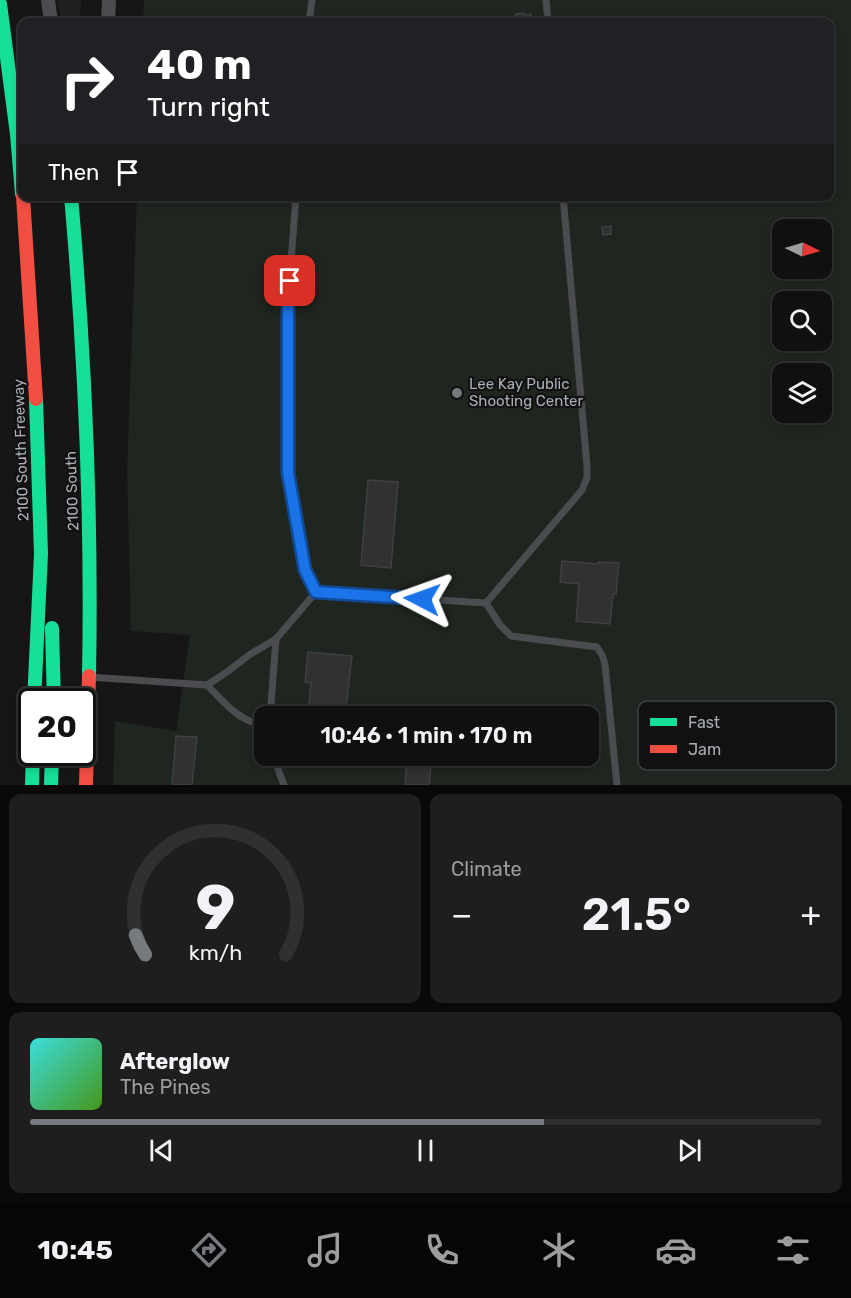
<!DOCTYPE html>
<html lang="en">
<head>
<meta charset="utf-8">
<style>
	body { margin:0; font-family:Rubik,sans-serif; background:#1e1e1f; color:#f1f3f6; height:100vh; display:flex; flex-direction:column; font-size:22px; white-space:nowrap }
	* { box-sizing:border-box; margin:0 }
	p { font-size:20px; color:#9c9d9f }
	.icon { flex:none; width:33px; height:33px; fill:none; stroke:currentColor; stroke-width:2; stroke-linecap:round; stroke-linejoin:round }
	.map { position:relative; height:785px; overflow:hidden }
	.sheet { display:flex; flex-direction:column; gap:9px; padding:9px; background:#090909; flex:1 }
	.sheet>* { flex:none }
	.guide { position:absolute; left:18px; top:18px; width:816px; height:183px; border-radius:12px; box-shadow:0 3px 9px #0003,0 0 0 2px #303031; background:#202124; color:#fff; overflow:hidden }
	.needle { width:39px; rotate:95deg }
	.tools { position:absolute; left:772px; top:219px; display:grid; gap:12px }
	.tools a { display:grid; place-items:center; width:60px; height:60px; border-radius:12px; background:#101011; box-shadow:0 3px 9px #0003,0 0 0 2px #303031; font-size:30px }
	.speed { position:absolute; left:18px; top:688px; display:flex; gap:12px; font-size:30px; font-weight:700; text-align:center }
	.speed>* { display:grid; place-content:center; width:78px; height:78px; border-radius:50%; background:#101011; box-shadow:0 3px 9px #0003,0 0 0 2px #303031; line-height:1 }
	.speed .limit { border:3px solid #111; border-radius:9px; background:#fff; color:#111 }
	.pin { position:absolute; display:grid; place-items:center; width:51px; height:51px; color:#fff; margin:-26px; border-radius:12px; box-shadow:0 3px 9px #0006 }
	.me { position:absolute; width:66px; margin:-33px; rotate:274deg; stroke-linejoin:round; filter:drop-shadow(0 0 4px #0008) }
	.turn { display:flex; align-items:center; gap:21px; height:126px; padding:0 30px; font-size:27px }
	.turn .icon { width:78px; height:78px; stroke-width:2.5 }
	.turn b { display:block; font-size:42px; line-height:51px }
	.then { display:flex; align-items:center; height:57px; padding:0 30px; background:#0003; gap:12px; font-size:22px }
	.big { font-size:45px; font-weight:600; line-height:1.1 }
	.sheet .card { flex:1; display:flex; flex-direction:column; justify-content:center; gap:9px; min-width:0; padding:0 21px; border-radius:12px; background:#1e1e1f }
	.sheet .dial { align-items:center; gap:0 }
	.dial svg { height:156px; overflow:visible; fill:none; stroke:#303031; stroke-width:7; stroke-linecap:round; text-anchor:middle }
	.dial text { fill:#f1f3f6; stroke:none }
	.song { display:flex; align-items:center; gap:18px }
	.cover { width:72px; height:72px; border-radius:9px; background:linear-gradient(135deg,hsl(180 70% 55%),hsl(100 70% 35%)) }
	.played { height:6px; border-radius:3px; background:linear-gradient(90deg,#76797e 65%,#303031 65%) }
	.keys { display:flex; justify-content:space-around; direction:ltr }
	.heat { display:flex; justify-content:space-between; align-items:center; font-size:33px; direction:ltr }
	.sheet .tiles { flex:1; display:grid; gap:9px; grid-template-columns:1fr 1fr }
	.card:last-child { grid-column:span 2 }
	.trip { position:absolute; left:254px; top:706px; width:345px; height:60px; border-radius:12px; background:#101011; box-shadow:0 3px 9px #0003,0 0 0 2px #303031; font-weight:600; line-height:60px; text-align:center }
	.dock { display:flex; height:96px; justify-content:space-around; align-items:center; background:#060607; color:#9c9d9f }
	.dock .icon { width:42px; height:42px }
	.dock .active { color:#76797e }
	.dock b { font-size:27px; color:#f1f3f6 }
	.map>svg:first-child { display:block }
	.built { fill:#202022 }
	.green { fill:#1f251f; fill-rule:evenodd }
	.building { fill:#313132; stroke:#3f4043; stroke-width:1.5 }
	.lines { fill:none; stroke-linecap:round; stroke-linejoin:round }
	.lane { stroke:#4b4c4f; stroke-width:7 }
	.street { stroke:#4b4c4f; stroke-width:14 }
	.fast { stroke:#16e098; stroke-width:14 }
	.jam { stroke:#f24e42; stroke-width:14 }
	.route-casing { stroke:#114b97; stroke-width:15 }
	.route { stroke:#1a73e8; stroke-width:10 }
	.poi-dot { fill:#76797e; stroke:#111112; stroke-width:2 }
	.labels { text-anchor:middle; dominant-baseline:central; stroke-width:4.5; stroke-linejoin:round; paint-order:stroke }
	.poi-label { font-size:15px; fill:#a9aeb6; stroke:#111112; text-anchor:start }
	.street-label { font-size:15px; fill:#a9aeb6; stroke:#111112 }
	.key { fill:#111112; stroke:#3f4043; stroke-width:1.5 }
	.key-label { font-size:16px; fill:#a9aeb6 }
</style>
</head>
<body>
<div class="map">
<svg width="851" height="785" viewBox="0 0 851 785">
	<rect width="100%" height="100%" fill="#161617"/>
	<polygon class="built" points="58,0 81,0 80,22 61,22"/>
	<path class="green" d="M144,0h707v785h-738l2,-64 61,10 14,-96 -59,-4 -4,-162 10,-272 693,-1v-174h-687zM783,230h39v38h-39zM783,302h39v38h-39zM783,374h39v38h-39zM264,717h324v39h-324z"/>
	<g class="building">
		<polygon points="524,13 525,15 531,14 532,22 516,22 516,14"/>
		<polygon points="611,226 611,234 603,235 602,227"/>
		<polygon points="368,480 398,482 391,568 361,565"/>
		<polygon points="562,561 598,564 598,562 619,563 616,594 613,594 610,624 576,621 579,584 560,582"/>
		<polygon points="308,652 352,656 345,717 308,717 311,683 305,682"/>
		<polygon points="411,712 435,715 435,717 411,717"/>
		<polygon points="176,736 197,737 192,785 172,785"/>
		<polygon points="351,756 371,756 371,760 364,766 356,765 351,759"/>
		<polygon points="407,756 432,756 429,785 405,785"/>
	</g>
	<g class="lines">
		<g class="lane">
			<polyline points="546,0 548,22"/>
			<polyline points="309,22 312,0"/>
			<polyline points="296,196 288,302 288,473 305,570 316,592"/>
			<polyline points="486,603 500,625 511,636 597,647 602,655 605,664 617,785"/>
			<polyline points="89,677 207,685 227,672 249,655 276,639 316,592 486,603 582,490 587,478 587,466 563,196"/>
			<path d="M207,685c17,17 32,37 57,40"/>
			<polyline points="270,717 276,639"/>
			<polyline points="273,756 284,785"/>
		</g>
		<g class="street">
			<polyline points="48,0 51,22"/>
			<polyline points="108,22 109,0"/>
		</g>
		<g class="fast">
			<polyline points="0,4 17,134 22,194"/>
			<path d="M71,196c14,160 21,320 18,480"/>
			<polyline points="52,628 54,702"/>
			<polyline points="34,702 41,554 36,399"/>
			<polyline points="32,785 33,753"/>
			<polyline points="51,785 52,753"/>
		</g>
		<g class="jam">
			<polyline points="23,196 36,399"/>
			<polyline points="86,785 89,676"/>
		</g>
	</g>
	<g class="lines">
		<g class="route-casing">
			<polyline id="route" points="290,281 288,302 288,473 305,570 316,592 422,599"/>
		</g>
		<use href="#route" class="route"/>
	</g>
	<circle class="poi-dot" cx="457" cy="393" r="6"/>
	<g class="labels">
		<g class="poi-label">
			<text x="469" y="384">Lee Kay Public<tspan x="469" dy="17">Shooting Center</tspan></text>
		</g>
		<g class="street-label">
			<text transform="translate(21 450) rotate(-92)">2100 South Freeway</text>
			<text transform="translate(72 491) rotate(-92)">2100 South</text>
		</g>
	</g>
	<rect x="638" y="701" width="198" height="69" rx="9" class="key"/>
	<rect x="650" y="718" width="27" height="8" fill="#16e098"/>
	<rect x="650" y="745" width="27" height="8" fill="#f24e42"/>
	<g class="key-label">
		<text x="688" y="728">Fast</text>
		<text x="688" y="755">Jam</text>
	</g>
</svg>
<div class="tools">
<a><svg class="needle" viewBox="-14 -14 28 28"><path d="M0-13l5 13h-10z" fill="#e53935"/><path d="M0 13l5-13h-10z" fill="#9c9d9f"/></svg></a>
<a><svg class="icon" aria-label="search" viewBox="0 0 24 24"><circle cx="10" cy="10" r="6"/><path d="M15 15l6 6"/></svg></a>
<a><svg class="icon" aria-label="layers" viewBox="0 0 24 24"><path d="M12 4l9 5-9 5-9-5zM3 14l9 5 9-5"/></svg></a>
</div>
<div class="speed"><div class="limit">20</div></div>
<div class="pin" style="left:290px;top:281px;background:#d93025"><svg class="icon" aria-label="arrive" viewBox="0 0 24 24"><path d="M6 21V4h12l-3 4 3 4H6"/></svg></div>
<svg class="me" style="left:422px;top:599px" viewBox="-20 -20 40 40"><path d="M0-17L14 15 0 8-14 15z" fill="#1a73e8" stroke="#fff" stroke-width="4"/></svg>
<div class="trip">10:46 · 1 min · 170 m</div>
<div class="guide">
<div class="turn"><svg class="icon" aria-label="right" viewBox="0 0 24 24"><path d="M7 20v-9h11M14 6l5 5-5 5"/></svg><div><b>40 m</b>Turn right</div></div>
<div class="then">Then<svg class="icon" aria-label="arrive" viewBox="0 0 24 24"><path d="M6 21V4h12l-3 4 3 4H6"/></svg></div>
</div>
</div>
<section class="sheet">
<div class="tiles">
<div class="card dial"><svg viewBox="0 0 100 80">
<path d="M14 69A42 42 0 1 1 86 69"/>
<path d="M14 69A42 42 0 0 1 9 59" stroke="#76797e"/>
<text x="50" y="56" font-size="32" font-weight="700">9</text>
<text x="50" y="72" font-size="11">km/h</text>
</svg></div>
<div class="card"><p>Climate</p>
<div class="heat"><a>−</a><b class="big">21.5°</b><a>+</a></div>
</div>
<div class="card">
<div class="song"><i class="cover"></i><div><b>Afterglow</b><p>The Pines</p></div></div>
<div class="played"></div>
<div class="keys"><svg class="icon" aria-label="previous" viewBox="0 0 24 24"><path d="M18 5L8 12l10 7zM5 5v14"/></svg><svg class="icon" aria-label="pause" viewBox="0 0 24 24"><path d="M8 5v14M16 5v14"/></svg><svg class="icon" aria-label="next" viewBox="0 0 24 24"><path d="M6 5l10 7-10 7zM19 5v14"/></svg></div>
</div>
</div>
</section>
<nav class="dock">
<b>10:45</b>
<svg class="icon active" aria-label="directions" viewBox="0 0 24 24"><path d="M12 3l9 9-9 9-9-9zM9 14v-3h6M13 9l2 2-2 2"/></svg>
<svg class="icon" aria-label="music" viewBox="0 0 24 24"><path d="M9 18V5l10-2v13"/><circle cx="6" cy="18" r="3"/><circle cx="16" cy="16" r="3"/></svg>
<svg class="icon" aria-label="phone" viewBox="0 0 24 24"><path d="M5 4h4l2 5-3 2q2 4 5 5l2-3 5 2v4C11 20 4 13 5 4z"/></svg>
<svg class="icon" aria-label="climate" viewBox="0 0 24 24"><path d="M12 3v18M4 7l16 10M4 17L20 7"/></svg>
<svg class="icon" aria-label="car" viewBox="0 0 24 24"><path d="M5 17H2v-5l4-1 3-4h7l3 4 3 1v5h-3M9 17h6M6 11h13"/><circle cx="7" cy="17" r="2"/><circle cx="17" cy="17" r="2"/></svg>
<svg class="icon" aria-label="filters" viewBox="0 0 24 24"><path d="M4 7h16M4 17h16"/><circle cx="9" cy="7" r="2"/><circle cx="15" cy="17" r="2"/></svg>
</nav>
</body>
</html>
